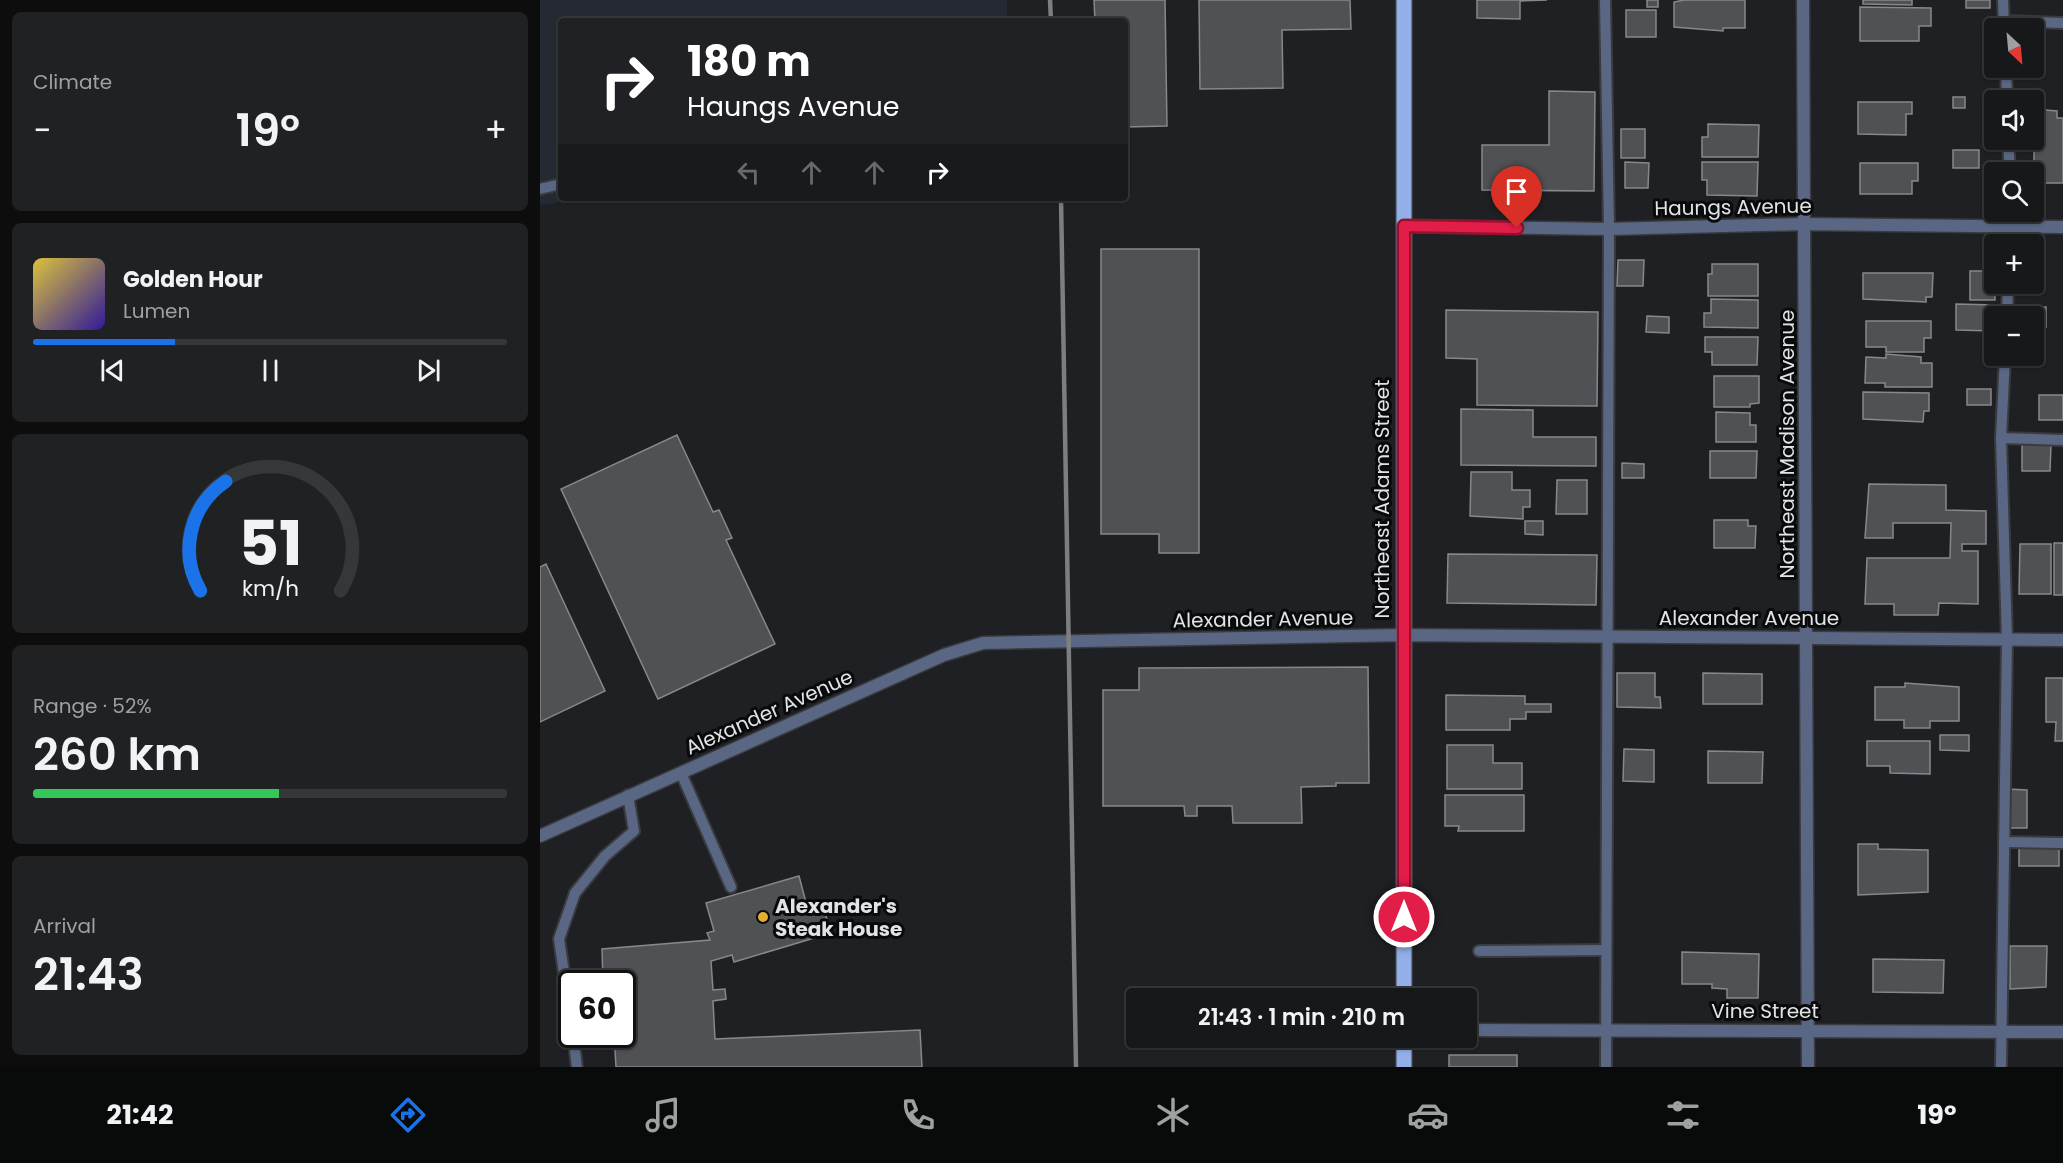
<!DOCTYPE html>
<html lang="en">
<head>
<meta charset="utf-8">
<style>
	body { margin:0; font-family:Poppins,sans-serif; background:#202123; color:#f1f3f6; height:100vh; display:flex; flex-direction:column; font-size:22px; white-space:nowrap }
	* { box-sizing:border-box; margin:0 }
	p { font-size:20px; color:#9ea0a2 }
	.icon { flex:none; width:33px; height:33px; fill:none; stroke:currentColor; stroke-width:2; stroke-linecap:round; stroke-linejoin:round }
	.map { position:relative; flex:1; overflow:hidden }
	.panel { display:flex; flex-direction:column; gap:12px; padding:12px; background:#0d0d0e; width:540px }
	.panel>* { flex:none }
	.hud { position:absolute; left:18px; top:18px; width:570px; height:183px; border-radius:6px; box-shadow:0 2px 4px #0004,0 0 0 2px #363739; background:#202124; color:#fff; overflow:hidden }
	.needle { width:39px; rotate:154deg }
	.fabs { position:absolute; left:1444px; top:18px; display:grid; gap:12px }
	.fabs a { display:grid; place-items:center; width:60px; height:60px; border-radius:6px; background:#17181a; box-shadow:0 2px 4px #0004,0 0 0 2px #363739; font-size:30px }
	.speed { position:absolute; left:18px; top:970px; display:flex; gap:12px; font-size:30px; font-weight:700; text-align:center }
	.speed>* { display:grid; place-content:center; width:78px; height:78px; border-radius:50%; background:#17181a; box-shadow:0 2px 4px #0004,0 0 0 2px #363739; line-height:1 }
	.speed .limit { border:3px solid #111; border-radius:9px; background:#fff; color:#111 }
	.pin { position:absolute; display:grid; place-items:center; width:51px; height:51px; color:#fff; margin:-62px -26px; border-radius:50% 50% 50% 0; rotate:-45deg; box-shadow:0 0 6px #0007 }
	.pin .icon { rotate:45deg }
	.me { position:absolute; width:66px; margin:-33px; rotate:0deg; stroke-linejoin:round; filter:drop-shadow(0 0 4px #0008) }
	.turn { display:flex; align-items:center; gap:21px; height:126px; padding:0 30px; font-size:27px }
	.turn .icon { width:78px; height:78px; stroke-width:2.5 }
	.turn b { display:block; font-size:42px; line-height:51px }
	.lanes { display:flex; align-items:center; height:57px; padding:0 30px; background:#0003; justify-content:center; gap:30px; direction:ltr }
	.lanes .off { opacity:.35 }
	.big { font-size:45px; font-weight:600; line-height:1.1 }
	.panel .widget { flex:1; display:flex; flex-direction:column; justify-content:center; gap:9px; min-width:0; padding:0 21px; border-radius:9px; background:#202123 }
	.panel .dial { align-items:center; gap:0 }
	.dial svg { height:156px; overflow:visible; fill:none; stroke:#363739; stroke-width:7; stroke-linecap:round; text-anchor:middle }
	.dial text { fill:#f1f3f6; stroke:none }
	.song { display:flex; align-items:center; gap:18px }
	.cover { width:72px; height:72px; border-radius:9px; background:linear-gradient(135deg,hsl(50 70% 55%),hsl(250 70% 35%)) }
	.played { height:6px; border-radius:3px; background:linear-gradient(90deg,#1a73e8 30%,#363739 30%) }
	.keys { display:flex; justify-content:space-around; direction:ltr }
	.heat { display:flex; justify-content:space-between; align-items:center; font-size:33px; direction:ltr }
	.charge { height:9px; border-radius:4px; background:linear-gradient(90deg,#34c759 52%,#363739 0) }
	.trip { position:absolute; left:586px; top:988px; width:351px; height:60px; border-radius:6px; background:#17181a; box-shadow:0 2px 4px #0004,0 0 0 2px #363739; font-weight:600; line-height:60px; text-align:center }
	.menu { display:flex; height:96px; justify-content:space-around; align-items:center; background:#090a0a; color:#9ea0a2 }
	.menu .icon { width:42px; height:42px }
	.menu .selected { color:#1a73e8 }
	.menu b { font-size:27px; color:#f1f3f6 }
	main { display:flex; flex:1; min-height:0 }
	.map>svg:first-child { display:block }
	.built { fill:#252932 }
	.building { fill:#505155; stroke:#86888c; stroke-width:1.5 }
	.lines { fill:none; stroke-linecap:round; stroke-linejoin:round }
	.lane-casing { stroke:#3a3b3e; stroke-width:14 }
	.street-casing { stroke:#3a3b3e; stroke-width:15 }
	.primary-casing { stroke:#3a3b3e; stroke-width:18 }
	.lane { stroke:#596784; stroke-width:10 }
	.street { stroke:#596784; stroke-width:12 }
	.primary { stroke:#93afea; stroke-width:15 }
	.rail { stroke:#7d7e80; stroke-width:4.5 }
	.route-casing { stroke:#92132f; stroke-width:15 }
	.route { stroke:#e11d48; stroke-width:10 }
	.poi-dot { fill:#e2af34; stroke:#090a0b; stroke-width:2 }
	.labels { text-anchor:middle; dominant-baseline:central; stroke-width:6; stroke-linejoin:round; paint-order:stroke }
	.street-label { font-size:20px; fill:#e2e3e5; stroke:#090a0b }
	.poi-label { font-size:20px; font-weight:bold; fill:#e2e3e5; stroke:#090a0b; text-anchor:start }
</style>
</head>
<body>
<main>
<section class="panel">
<div class="widget"><p>Climate</p>
<div class="heat"><a>−</a><b class="big">19°</b><a>+</a></div>
</div>
<div class="widget">
<div class="song"><i class="cover"></i><div><b>Golden Hour</b><p>Lumen</p></div></div>
<div class="played"></div>
<div class="keys"><svg class="icon" aria-label="previous" viewBox="0 0 24 24"><path d="M18 5L8 12l10 7zM5 5v14"/></svg><svg class="icon" aria-label="pause" viewBox="0 0 24 24"><path d="M8 5v14M16 5v14"/></svg><svg class="icon" aria-label="next" viewBox="0 0 24 24"><path d="M6 5l10 7-10 7zM19 5v14"/></svg></div>
</div>
<div class="widget dial"><svg viewBox="0 0 100 80">
<path d="M14 69A42 42 0 1 1 86 69"/>
<path d="M14 69A42 42 0 0 1 27 13" stroke="#1a73e8"/>
<text x="50" y="56" font-size="32" font-weight="700">51</text>
<text x="50" y="72" font-size="11">km/h</text>
</svg></div>
<div class="widget"><p>Range · 52%</p><b class="big">260 km</b><div class="charge"></div></div>
<div class="widget"><p>Arrival</p><b class="big">21:43</b></div>
</section>
<div class="map">
<svg width="1523" height="1067" viewBox="0 0 1523 1067">
	<rect width="100%" height="100%" fill="#1f2023"/>
	<polygon class="built" points="0,0 467,0 467,21 21,21 21,198 46,198 0,205"/>
	<g class="building">
		<polygon points="554,0 625,0 627,126 585,127 585,21 555,21"/>
		<polygon points="659,0 810,0 811,29 742,30 743,88 660,89"/>
		<polygon points="937,0 1007,0 980,1 980,19 937,18"/>
		<rect x="1107" y="0" width="11" height="7"/>
		<polygon points="1144,0 1205,0 1205,28 1183,28 1183,31 1134,27 1134,2"/>
		<polygon points="1323,0 1372,0 1372,5 1323,4"/>
		<rect x="1426" y="0" width="24" height="8"/>
		<polygon points="1320,7 1391,8 1391,26 1379,26 1379,41 1320,41"/>
		<rect x="1086" y="10" width="30" height="27"/>
		<rect x="1494" y="37" width="8" height="26"/>
		<polygon points="1009,91 1055,92 1054,191 942,190 942,145 1009,145"/>
		<rect x="1413" y="97" width="12" height="11"/>
		<polygon points="1318,102 1372,102 1372,114 1366,114 1366,135 1318,134"/>
		<polygon points="1505,110 1517,111 1517,118 1523,118 1523,183 1494,183 1494,144 1488,144 1488,140 1494,140 1495,118 1505,119"/>
		<polygon points="1168,124 1219,125 1218,157 1162,157 1162,137 1168,137"/>
		<rect x="1081" y="129" width="24" height="29"/>
		<rect x="1413" y="150" width="26" height="18"/>
		<polygon points="1085,162 1109,163 1108,188 1085,188"/>
		<polygon points="1162,162 1218,162 1217,196 1167,195 1167,180 1162,180"/>
		<polygon points="1320,163 1378,163 1378,181 1372,181 1372,194 1320,194"/>
		<polygon points="561,249 659,249 659,553 619,553 619,534 561,534"/>
		<polygon points="1078,260 1104,260 1103,286 1077,286"/>
		<polygon points="1172,264 1218,264 1218,296 1168,296 1168,274 1172,274"/>
		<rect x="1430" y="271" width="25" height="29"/>
		<polygon points="1323,273 1393,273 1392,297 1386,297 1386,302 1323,299"/>
		<polygon points="1171,299 1218,300 1218,328 1164,327 1164,313 1171,313"/>
		<polygon points="1416,304 1456,305 1455,331 1416,330"/>
		<polygon points="1493,307 1506,307 1506,327 1494,327"/>
		<polygon points="906,310 1058,312 1057,406 937,405 937,359 906,358"/>
		<polygon points="1107,316 1129,317 1129,333 1106,332"/>
		<polygon points="1326,321 1391,321 1391,338 1384,338 1384,352 1346,352 1346,347 1326,347"/>
		<polygon points="1165,337 1218,337 1217,365 1172,365 1172,352 1165,352"/>
		<polygon points="1346,354 1381,357 1381,363 1392,363 1392,387 1345,387 1345,383 1325,383 1326,357 1346,358"/>
		<polygon points="1174,376 1219,376 1219,403 1210,404 1210,407 1174,407"/>
		<rect x="1427" y="389" width="24" height="16"/>
		<polygon points="1323,392 1389,393 1389,411 1384,411 1383,422 1323,419"/>
		<rect x="1499" y="395" width="24" height="25"/>
		<polygon points="921,409 993,410 993,437 1056,437 1056,466 921,465"/>
		<polygon points="1176,412 1210,413 1210,425 1216,425 1216,442 1176,442"/>
		<polygon points="137,435 173,512 179,510 192,538 186,540 235,644 118,699 21,489"/>
		<polygon points="1482,444 1511,445 1510,471 1482,471"/>
		<polygon points="1170,451 1217,451 1216,478 1170,478"/>
		<polygon points="1082,463 1104,464 1104,478 1082,478"/>
		<polygon points="931,472 972,472 972,490 990,490 990,507 983,507 983,519 930,516"/>
		<polygon points="1017,480 1047,480 1047,514 1016,514"/>
		<polygon points="1329,484 1406,485 1406,510 1446,511 1446,544 1422,544 1422,551 1438,551 1438,604 1399,603 1398,615 1354,615 1354,604 1325,604 1327,558 1410,558 1411,523 1353,523 1353,538 1325,538"/>
		<polygon points="1174,520 1208,520 1208,526 1216,526 1215,548 1174,548"/>
		<polygon points="985,521 1003,521 1003,535 985,534"/>
		<rect x="1514" y="543" width="9" height="52"/>
		<polygon points="1480,544 1511,544 1511,594 1479,594"/>
		<polygon points="908,554 1057,555 1056,605 907,603"/>
		<polygon points="6,564 65,691 0,722 0,567"/>
		<polygon points="828,667 829,783 796,783 796,786 761,787 762,823 693,823 692,806 657,806 657,816 645,816 644,806 563,806 563,690 599,690 599,668"/>
		<polygon points="1077,673 1115,673 1115,697 1120,697 1121,708 1077,707"/>
		<polygon points="1163,673 1222,674 1222,704 1163,704"/>
		<polygon points="1506,678 1523,678 1523,741 1515,741 1516,722 1506,722"/>
		<polygon points="1365,683 1419,687 1419,721 1390,721 1390,728 1364,728 1364,720 1335,720 1335,687 1365,687"/>
		<polygon points="906,695 985,696 985,704 1011,704 1011,712 986,712 986,719 970,719 970,730 906,730"/>
		<polygon points="1400,735 1429,735 1429,751 1400,750"/>
		<polygon points="1327,741 1390,741 1390,774 1350,773 1350,766 1327,766"/>
		<polygon points="907,745 953,745 953,763 982,763 982,789 907,789"/>
		<polygon points="1084,749 1114,750 1114,782 1083,781"/>
		<polygon points="1168,751 1223,752 1222,783 1168,783"/>
		<polygon points="1467,789 1487,790 1487,828 1467,828"/>
		<polygon points="905,795 984,795 984,831 918,831 919,826 905,826"/>
		<polygon points="1318,844 1338,844 1338,849 1388,850 1388,892 1318,895"/>
		<polygon points="1479,847 1519,848 1519,866 1479,866"/>
		<polygon points="259,876 269,914 284,909 291,933 194,962 192,955 171,961 173,990 185,989 186,999 173,1001 175,1039 380,1030 382,1067 76,1067 74,1035 82,1035 82,984 63,984 62,949 170,940 167,933 174,931 166,903"/>
		<polygon points="1470,946 1507,946 1506,987 1470,989"/>
		<polygon points="1142,952 1219,954 1218,998 1187,998 1187,989 1172,988 1172,984 1142,984"/>
		<polygon points="1333,959 1404,960 1403,993 1333,992"/>
		<rect x="909" y="1055" width="68" height="12"/>
	</g>
	<g class="lines">
		<g class="lane-casing">
			<g id="lane">
				<polyline points="1065,0 1069,229 1066,1067"/>
				<polyline points="1463,0 1464,28"/>
				<polyline points="1464,21 1523,23"/>
				<polyline points="1466,68 1467,100"/>
				<polyline points="1468,140 1470,172"/>
				<polyline points="0,189 21,184"/>
				<polyline points="1471,244 1471,212"/>
				<polyline points="1467,316 1468,284"/>
				<polyline points="1461,438 1523,440"/>
				<polyline points="141,773 191,887"/>
				<polyline points="1464,842 1523,843"/>
				<polyline points="939,951 1066,950"/>
				<polyline points="32,1027 19,939 35,893 65,856 94,831 88,795"/>
				<polyline points="33,1035 37,1067"/>
				<polyline points="1461,1067 1467,640 1461,438 1465,356"/>
			</g>
		</g>
		<g class="street-casing">
			<g id="street">
				<polyline points="1263,0 1268,1067"/>
				<polyline points="864,226 1069,229 1264,224 1523,227"/>
				<polyline points="0,836 404,655 443,643 863,635 1523,640"/>
				<polyline points="927,1030 1523,1032"/>
			</g>
		</g>
		<g class="primary-casing">
			<g id="primary">
				<polyline points="864,999 864,0"/>
				<polyline points="864,1038 864,1067"/>
			</g>
		</g>
		<use href="#lane" class="lane"/>
		<use href="#street" class="street"/>
		<use href="#primary" class="primary"/>
		<g class="rail">
			<polyline points="510,0 511,21"/>
			<polyline points="521,198 536,1067"/>
		</g>
	</g>
	<g class="lines">
		<g class="route-casing">
			<polyline id="route" points="864,917 864,226 977,228"/>
		</g>
		<use href="#route" class="route"/>
	</g>
	<circle class="poi-dot" cx="223" cy="917" r="6"/>
	<g class="labels">
		<g class="street-label">
			<text transform="translate(1193 207) rotate(-1)">Haungs Avenue</text>
			<text transform="translate(1247 444) rotate(-90)">Northeast Madison Avenue</text>
			<text transform="translate(842 499) rotate(-90)">Northeast Adams Street</text>
			<text x="1209" y="618">Alexander Avenue</text>
			<text transform="translate(723 619) rotate(-1)">Alexander Avenue</text>
			<text transform="translate(229 712) rotate(-24)">Alexander Avenue</text>
			<text x="1225" y="1011">Vine Street</text>
		</g>
		<g class="poi-label">
			<text x="235" y="906">Alexander's<tspan x="235" dy="23">Steak House</tspan></text>
		</g>
	</g>
</svg>
<div class="fabs">
<a><svg class="needle" viewBox="-14 -14 28 28"><path d="M0-13l5 13h-10z" fill="#e53935"/><path d="M0 13l5-13h-10z" fill="#9ea0a2"/></svg></a>
<a><svg class="icon" aria-label="sound" viewBox="0 0 24 24"><path d="M4 9h4l5-4v14l-5-4H4zM17 9q2 3 0 6"/></svg></a>
<a><svg class="icon" aria-label="search" viewBox="0 0 24 24"><circle cx="10" cy="10" r="6"/><path d="M15 15l6 6"/></svg></a>
<a>+</a>
<a>−</a>
</div>
<div class="speed"><div class="limit">60</div></div>
<div class="pin" style="left:977px;top:228px;background:#d93025"><svg class="icon" aria-label="arrive" viewBox="0 0 24 24"><path d="M6 21V4h12l-3 4 3 4H6"/></svg></div>
<svg class="me" style="left:864px;top:917px" viewBox="-20 -20 40 40"><circle r="17" fill="#e11d48" stroke="#fff" stroke-width="3"/><path d="M0-11L8 9 0 5-8 9z" fill="#fff"/></svg>
<div class="trip">21:43 · 1 min · 210 m</div>
<div class="hud">
<div class="turn"><svg class="icon" aria-label="right" viewBox="0 0 24 24"><path d="M7 20v-9h11M14 6l5 5-5 5"/></svg><div><b>180 m</b>Haungs Avenue</div></div>
<div class="lanes"><svg class="icon off" aria-label="left" viewBox="0 0 24 24"><path d="M17 20v-9H6M10 6l-5 5 5 5"/></svg><svg class="icon off" aria-label="ahead" viewBox="0 0 24 24"><path d="M12 20V5M6 11l6-6 6 6"/></svg><svg class="icon off" aria-label="ahead" viewBox="0 0 24 24"><path d="M12 20V5M6 11l6-6 6 6"/></svg><svg class="icon" aria-label="right" viewBox="0 0 24 24"><path d="M7 20v-9h11M14 6l5 5-5 5"/></svg></div>
</div>
</div>
</main>
<nav class="menu">
<b>21:42</b>
<svg class="icon selected" aria-label="directions" viewBox="0 0 24 24"><path d="M12 3l9 9-9 9-9-9zM9 14v-3h6M13 9l2 2-2 2"/></svg>
<svg class="icon" aria-label="music" viewBox="0 0 24 24"><path d="M9 18V5l10-2v13"/><circle cx="6" cy="18" r="3"/><circle cx="16" cy="16" r="3"/></svg>
<svg class="icon" aria-label="phone" viewBox="0 0 24 24"><path d="M5 4h4l2 5-3 2q2 4 5 5l2-3 5 2v4C11 20 4 13 5 4z"/></svg>
<svg class="icon" aria-label="climate" viewBox="0 0 24 24"><path d="M12 3v18M4 7l16 10M4 17L20 7"/></svg>
<svg class="icon" aria-label="car" viewBox="0 0 24 24"><path d="M5 17H2v-5l4-1 3-4h7l3 4 3 1v5h-3M9 17h6M6 11h13"/><circle cx="7" cy="17" r="2"/><circle cx="17" cy="17" r="2"/></svg>
<svg class="icon" aria-label="filters" viewBox="0 0 24 24"><path d="M4 7h16M4 17h16"/><circle cx="9" cy="7" r="2"/><circle cx="15" cy="17" r="2"/></svg>
<b>19°</b>
</nav>
</body>
</html>
